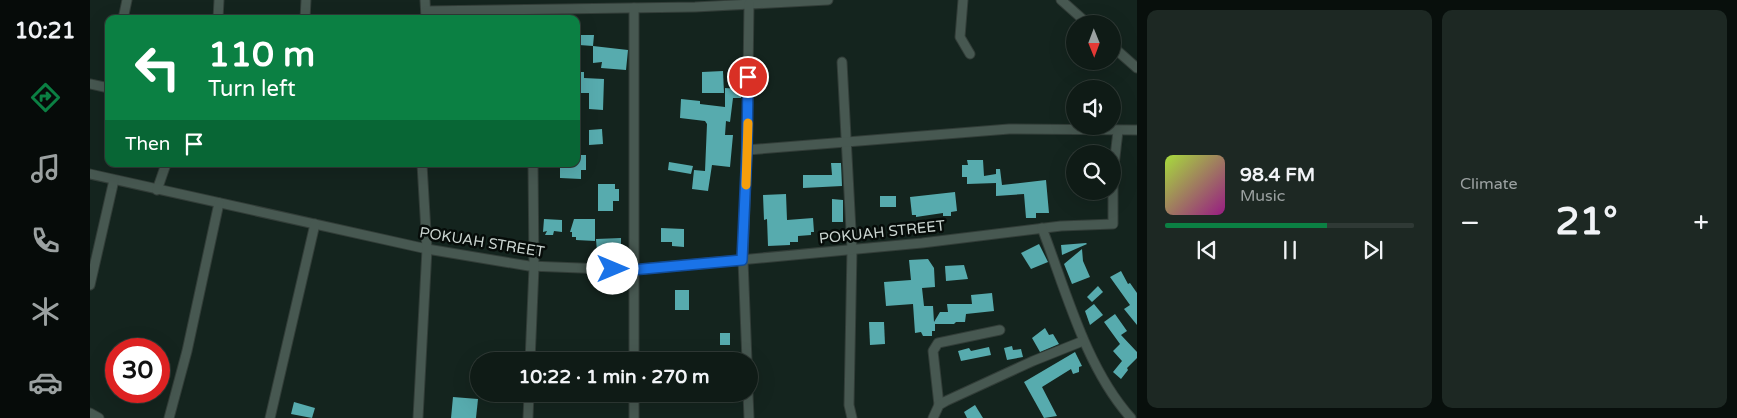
<!DOCTYPE html>
<html lang="en">
<head>
<meta charset="utf-8">
<style>
	body { margin:0; font-family:"Varela Round",sans-serif; background:#1d2823; color:#f1f3f6; height:100vh; display:flex; flex-direction:column; font-size:19px; white-space:nowrap }
	* { box-sizing:border-box; margin:0 }
	p { font-size:16px; color:#9ba1a1 }
	.icon { flex:none; width:28px; height:28px; fill:none; stroke:currentColor; stroke-width:2; stroke-linecap:round; stroke-linejoin:round }
	.map { position:relative; flex:1; overflow:hidden }
	.sheet { display:flex; flex-direction:column; gap:10px; padding:10px; background:#080f0c; width:600px }
	.sheet>* { flex:none }
	.guide { position:absolute; left:15px; top:15px; width:475px; height:152px; border-radius:10px; box-shadow:0 5px 20px #0002,0 0 0 1px #2f3935; background:#0b8043; color:#fff; overflow:hidden }
	.needle { width:32px; rotate:179deg }
	.tools { position:absolute; left:976px; top:15px; display:grid; gap:10px }
	.tools a { display:grid; place-items:center; width:55px; height:55px; border-radius:50%; background:#0f1b16; box-shadow:0 5px 20px #0002,0 0 0 1px #2f3935; font-size:25px }
	.speed { position:absolute; left:15px; top:338px; display:flex; gap:10px; font-size:25px; font-weight:700; text-align:center }
	.speed>* { display:grid; place-content:center; width:65px; height:65px; border-radius:50%; background:#0f1b16; box-shadow:0 5px 20px #0002,0 0 0 1px #2f3935; line-height:1 }
	.speed .limit { border:8px solid #d22; background:#fff; color:#111 }
	.pin { position:absolute; display:grid; place-items:center; width:42px; height:42px; color:#fff; margin:-21px; border:2px solid #fff; border-radius:50%; box-shadow:0 1px 5px #0007 }
	.me { position:absolute; width:55px; margin:-28px; rotate:90deg; stroke-linejoin:round; filter:drop-shadow(0 0 4px #0008) }
	.turn { display:flex; align-items:center; gap:18px; height:105px; padding:0 20px; font-size:22px }
	.turn .icon { width:65px; height:65px; stroke-width:2.5 }
	.turn b { display:block; font-size:35px; line-height:42px }
	.then { display:flex; align-items:center; height:48px; padding:0 20px; background:#0003; gap:10px; font-size:19px }
	.big { font-size:38px; font-weight:800; line-height:1.1 }
	.sheet .tile { flex:1; display:flex; flex-direction:column; justify-content:center; gap:8px; min-width:0; padding:0 18px; border-radius:10px; background:#1d2823 }
	.song { display:flex; align-items:center; gap:15px }
	.cover { width:60px; height:60px; border-radius:8px; background:linear-gradient(135deg,hsl(80 70% 55%),hsl(310 70% 35%)) }
	.played { height:5px; border-radius:2px; background:linear-gradient(90deg,#0b8043 65%,#2f3935 65%) }
	.keys { display:flex; justify-content:space-around; direction:ltr }
	.heat { display:flex; justify-content:space-between; align-items:center; font-size:28px; direction:ltr }
	.sheet .tiles { flex:1; display:grid; gap:10px; grid-template-columns:repeat(2,1fr) }
	.trip { position:absolute; left:380px; top:352px; width:288px; height:50px; border-radius:25px; background:#0f1b16; box-shadow:0 5px 20px #0002,0 0 0 1px #2f3935; font-weight:800; line-height:50px; text-align:center }
	main { display:flex; flex:1; min-height:0 }
	.dock { display:flex; flex-direction:column; width:90px; justify-content:space-around; align-items:center; background:#060b09; color:#9ba1a1 }
	.dock .icon { width:35px; height:35px }
	.dock .active { color:#0b8043 }
	.dock b { font-size:22px; color:#f1f3f6 }
	.map>svg:first-child { display:block }
	.building { fill:#57abae }
	.lines { fill:none; stroke-linecap:round; stroke-linejoin:round }
	.minor-casing { stroke:#323d38; stroke-width:11 }
	.minor { stroke:#475851; stroke-width:9 }
	.route-casing { stroke:#114b97; stroke-width:12 }
	.route { stroke:#1a73e8; stroke-width:9 }
	.slow { stroke:#f59e0b; stroke-width:9 }
	.labels { text-anchor:middle; dominant-baseline:central; stroke-width:5; stroke-linejoin:round; paint-order:stroke }
	.street-label { font-size:15px; fill:#cbd5d1; stroke:#060c09 }
</style>
</head>
<body>
<main>
<nav class="dock">
<b>10:21</b>
<svg class="icon active" aria-label="directions" viewBox="0 0 24 24"><path d="M12 3l9 9-9 9-9-9zM9 14v-3h6M13 9l2 2-2 2"/></svg>
<svg class="icon" aria-label="music" viewBox="0 0 24 24"><path d="M9 18V5l10-2v13"/><circle cx="6" cy="18" r="3"/><circle cx="16" cy="16" r="3"/></svg>
<svg class="icon" aria-label="phone" viewBox="0 0 24 24"><path d="M5 4h4l2 5-3 2q2 4 5 5l2-3 5 2v4C11 20 4 13 5 4z"/></svg>
<svg class="icon" aria-label="climate" viewBox="0 0 24 24"><path d="M12 3v18M4 7l16 10M4 17L20 7"/></svg>
<svg class="icon" aria-label="car" viewBox="0 0 24 24"><path d="M5 17H2v-5l4-1 3-4h7l3 4 3 1v5h-3M9 17h6M6 11h13"/><circle cx="7" cy="17" r="2"/><circle cx="17" cy="17" r="2"/></svg>
</nav>
<div class="map">
<svg width="1047" height="418" viewBox="0 0 1047 418">
	<rect width="100%" height="100%" fill="#14241e"/>
	<g class="building">
		<polygon points="490,35 504,35 503,46 489,45"/>
		<polygon points="503,46 538,50 536,70 511,68 512,62 503,63"/>
		<polygon points="633,71 634,93 612,93 612,72"/>
		<polygon points="486,72 494,72 494,78 514,79 513,110 499,109 499,93 486,93"/>
		<polygon points="635,88 651,89 651,98 643,98 640,122 636,121 635,135 643,135 640,167 622,165 618,191 602,189 604,170 615,171 617,124 615,121 590,118 591,99 610,101 610,104 635,107"/>
		<polygon points="512,129 513,144 499,145 499,130"/>
		<polygon points="486,155 496,155 496,170 491,170 491,179 470,178 470,164 486,164"/>
		<polygon points="877,160 893,160 894,176 906,174 906,169 910,169 912,185 956,180 959,213 946,213 946,218 936,218 934,194 906,196 906,183 877,184 877,177 872,177 872,165 878,165"/>
		<polygon points="579,162 603,166 601,174 578,170"/>
		<polygon points="741,163 751,163 752,186 713,188 713,175 742,175"/>
		<polygon points="508,184 525,184 525,189 529,189 529,201 523,201 523,211 508,211"/>
		<polygon points="865,192 867,211 861,212 861,216 853,216 853,213 826,217 826,215 822,215 820,197"/>
		<polygon points="696,194 697,220 723,218 724,232 721,232 721,235 708,236 708,242 700,242 700,245 678,246 677,219 674,220 673,195"/>
		<rect x="790" y="196" width="16" height="11"/>
		<polygon points="742,199 753,200 753,222 742,222"/>
		<polygon points="454,219 472,220 472,232 464,231 463,235 455,235 457,231 453,232"/>
		<polygon points="484,219 505,219 505,241 486,240 486,237 482,237 482,232 480,232"/>
		<polygon points="571,228 594,229 594,247 582,246 582,242 571,242"/>
		<polygon points="531,238 531,251 507,252 506,239"/>
		<polygon points="996,243 997,244 972,255 971,245"/>
		<polygon points="949,244 958,262 941,269 931,253"/>
		<polygon points="992,249 993,261 1000,277 982,284 974,264"/>
		<polygon points="838,259 844,268 845,287 832,288 834,306 843,306 844,322 850,312 858,312 857,304 882,304 881,295 902,293 904,311 876,314 875,322 866,322 864,324 845,324 845,331 842,331 842,336 833,336 831,332 825,333 823,304 796,306 794,282 821,280 819,260"/>
		<polygon points="874,265 878,279 856,281 855,266"/>
		<polygon points="1031,271 1038,284 1040,283 1047,293 1047,325 1034,309 1040,305 1020,277"/>
		<polygon points="1008,286 1013,292 1002,302 997,297"/>
		<rect x="585" y="290" width="14" height="20"/>
		<polygon points="1004,304 1013,315 1000,325 995,311"/>
		<polygon points="1025,314 1037,331 1031,335 1047,352 1047,358 1037,368 1038,370 1031,379 1023,372 1032,361 1023,351 1030,344 1014,322"/>
		<polygon points="779,322 794,322 795,344 780,345"/>
		<polygon points="955,328 959,335 963,334 969,344 950,352 942,338"/>
		<rect x="630" y="333" width="10" height="12"/>
		<polygon points="922,346 923,350 931,349 933,357 917,360 914,348"/>
		<polygon points="899,347 901,355 871,361 868,351 879,348 881,351"/>
		<polygon points="985,352 992,366 989,367 989,372 983,374 981,369 952,387 967,416 954,418 934,382"/>
		<polygon points="363,397 388,399 386,418 361,418"/>
		<polygon points="204,402 225,408 222,418 201,414"/>
		<polygon points="885,405 893,418 877,418 874,412"/>
	</g>
	<g class="lines">
		<g class="minor-casing">
			<g id="minor">
				<polyline points="335,0 336,19"/>
				<polyline points="873,0 870,37 880,54"/>
				<polyline points="971,0 998,24"/>
				<polyline points="336,11 605,7 738,0"/>
				<polyline points="33,19 37,0"/>
				<polyline points="128,19 129,0"/>
				<polyline points="215,19 216,0"/>
				<polyline points="1022,46 1047,68"/>
				<polyline points="752,62 762,249 759,405 762,418"/>
				<polyline points="0,84 19,88"/>
				<polyline points="657,150 919,129 1047,130"/>
				<polyline points="0,174 337,249 439,266 542,270 832,243 971,226 1023,224 1023,174 1028,131"/>
				<polyline points="67,190 76,164"/>
				<path d="M952,228c24,63 44,140 89,190"/>
				<polyline points="0,285 24,180"/>
				<polyline points="440,361 444,267 443,164"/>
				<polyline points="544,361 544,8"/>
				<polyline points="657,361 653,260 657,150 659,4"/>
				<polyline points="544,394 544,418"/>
				<polyline points="658,394 659,418"/>
				<polyline points="849,405 843,351 848,343 910,330"/>
				<polyline points="0,413 9,418"/>
				<polyline points="79,418 97,351 129,203"/>
				<polyline points="180,418 225,224"/>
				<polyline points="328,418 337,249 332,164"/>
				<polyline points="438,418 439,394"/>
				<polyline points="843,418 849,405 856,401 943,361 993,341"/>
			</g>
		</g>
		<use href="#minor" class="minor"/>
	</g>
	<g class="lines">
		<g class="route-casing">
			<polyline id="route" points="523,269 542,270 652,260 657,150 658,77"/>
		</g>
		<use href="#route" class="route"/>
		<polyline class="slow" points="656,185 658,123"/>
	</g>
	<g class="labels">
		<g class="street-label">
			<text transform="translate(792 232) rotate(-6)">POKUAH STREET</text>
			<text transform="translate(392 242) rotate(9)">POKUAH STREET</text>
		</g>
	</g>
</svg>
<div class="tools">
<a><svg class="needle" viewBox="-14 -14 28 28"><path d="M0-13l5 13h-10z" fill="#e53935"/><path d="M0 13l5-13h-10z" fill="#9ba1a1"/></svg></a>
<a><svg class="icon" aria-label="sound" viewBox="0 0 24 24"><path d="M4 9h4l5-4v14l-5-4H4zM17 9q2 3 0 6"/></svg></a>
<a><svg class="icon" aria-label="search" viewBox="0 0 24 24"><circle cx="10" cy="10" r="6"/><path d="M15 15l6 6"/></svg></a>
</div>
<div class="speed"><div class="limit">30</div></div>
<div class="pin" style="left:658px;top:77px;background:#d93025"><svg class="icon" aria-label="arrive" viewBox="0 0 24 24"><path d="M6 21V4h12l-3 4 3 4H6"/></svg></div>
<svg class="me" style="left:523px;top:269px" viewBox="-20 -20 40 40"><circle r="19" fill="#fff"/><path d="M0-13L10 11 0 6-10 11z" fill="#1a73e8"/></svg>
<div class="trip">10:22 · 1 min · 270 m</div>
<div class="guide">
<div class="turn"><svg class="icon" aria-label="left" viewBox="0 0 24 24"><path d="M17 20v-9H6M10 6l-5 5 5 5"/></svg><div><b>110 m</b>Turn left</div></div>
<div class="then">Then<svg class="icon" aria-label="arrive" viewBox="0 0 24 24"><path d="M6 21V4h12l-3 4 3 4H6"/></svg></div>
</div>
</div>
<section class="sheet">
<div class="tiles">
<div class="tile">
<div class="song"><i class="cover"></i><div><b>98.4 FM</b><p>Music</p></div></div>
<div class="played"></div>
<div class="keys"><svg class="icon" aria-label="previous" viewBox="0 0 24 24"><path d="M18 5L8 12l10 7zM5 5v14"/></svg><svg class="icon" aria-label="pause" viewBox="0 0 24 24"><path d="M8 5v14M16 5v14"/></svg><svg class="icon" aria-label="next" viewBox="0 0 24 24"><path d="M6 5l10 7-10 7zM19 5v14"/></svg></div>
</div>
<div class="tile"><p>Climate</p>
<div class="heat"><a>−</a><b class="big">21°</b><a>+</a></div>
</div>
</div>
</section>
</main>
</body>
</html>
